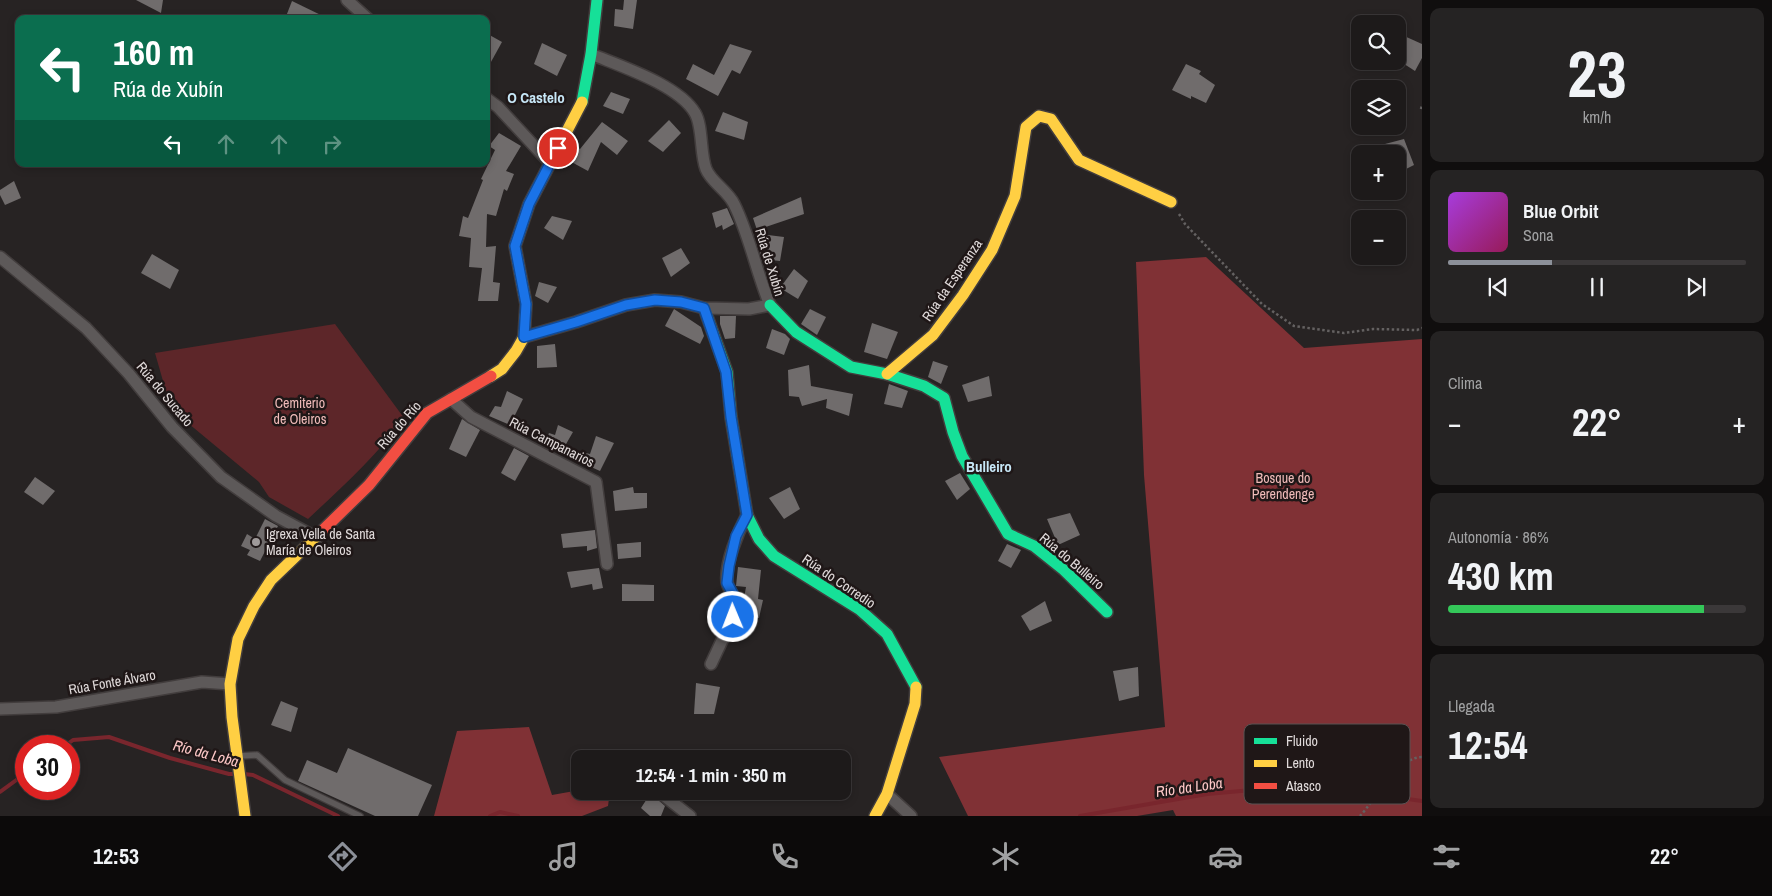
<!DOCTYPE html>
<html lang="es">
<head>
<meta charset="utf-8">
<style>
	body { margin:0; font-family:"Archivo Narrow",sans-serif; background:#252323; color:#f1f3f6; height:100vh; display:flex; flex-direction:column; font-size:19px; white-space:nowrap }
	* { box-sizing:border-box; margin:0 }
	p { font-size:16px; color:#a0a1a2 }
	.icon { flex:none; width:28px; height:28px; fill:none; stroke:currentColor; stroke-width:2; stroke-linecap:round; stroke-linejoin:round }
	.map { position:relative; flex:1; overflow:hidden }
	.panel { display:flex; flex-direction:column; gap:8px; padding:8px; background:#100e0e; width:350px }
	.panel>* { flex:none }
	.hud { position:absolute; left:15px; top:15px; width:475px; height:152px; border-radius:10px; box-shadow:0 2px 8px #0003,0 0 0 1px #3b3839; background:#0b6e4f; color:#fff; overflow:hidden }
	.tools { position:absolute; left:1351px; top:15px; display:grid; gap:10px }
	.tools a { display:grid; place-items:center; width:55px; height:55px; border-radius:10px; background:#1d1a1a; box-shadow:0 2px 8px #0003,0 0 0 1px #3b3839; font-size:25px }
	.speed { position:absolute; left:15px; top:735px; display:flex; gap:10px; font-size:25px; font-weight:700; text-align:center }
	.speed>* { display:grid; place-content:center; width:65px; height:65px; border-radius:50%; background:#1d1a1a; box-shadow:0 2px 8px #0003,0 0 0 1px #3b3839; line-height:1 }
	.speed .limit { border:8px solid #d22; background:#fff; color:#111 }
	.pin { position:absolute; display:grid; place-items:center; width:42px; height:42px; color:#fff; margin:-21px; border:2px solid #fff; border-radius:50%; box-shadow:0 1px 5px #0007 }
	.me { position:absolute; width:55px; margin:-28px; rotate:359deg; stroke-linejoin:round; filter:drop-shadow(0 0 4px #0008) }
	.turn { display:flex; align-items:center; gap:18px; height:105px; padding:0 15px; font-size:22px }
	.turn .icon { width:65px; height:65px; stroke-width:2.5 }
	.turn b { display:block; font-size:35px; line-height:42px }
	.lanes { display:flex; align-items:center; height:48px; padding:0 15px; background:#0003; justify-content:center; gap:25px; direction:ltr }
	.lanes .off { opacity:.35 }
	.big { font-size:38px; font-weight:700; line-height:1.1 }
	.panel .widget { flex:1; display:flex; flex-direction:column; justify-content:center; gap:8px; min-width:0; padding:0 18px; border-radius:10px; background:#252323 }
	.panel .dial { align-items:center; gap:0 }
	.dial b { font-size:65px; line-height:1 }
	.song { display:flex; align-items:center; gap:15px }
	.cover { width:60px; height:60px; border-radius:8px; background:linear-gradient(135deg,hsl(280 70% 55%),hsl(330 70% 35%)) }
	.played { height:5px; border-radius:2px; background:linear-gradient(90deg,#8c9099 35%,#3b3839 35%) }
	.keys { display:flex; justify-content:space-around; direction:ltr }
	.heat { display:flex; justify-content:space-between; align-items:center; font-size:28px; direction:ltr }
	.charge { height:8px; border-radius:4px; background:linear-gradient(90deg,#34c759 86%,#3b3839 0) }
	.trip { position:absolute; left:571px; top:750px; width:280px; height:50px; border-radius:10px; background:#1d1a1a; box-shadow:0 2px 8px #0003,0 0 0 1px #3b3839; font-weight:700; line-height:50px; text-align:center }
	.tabs { display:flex; height:80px; justify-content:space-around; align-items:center; background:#0c0a0a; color:#a0a1a2 }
	.tabs .icon { width:35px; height:35px }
	.tabs .current { color:#8c9099 }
	.tabs b { font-size:22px; color:#f1f3f6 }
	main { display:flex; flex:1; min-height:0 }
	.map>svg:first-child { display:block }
	.green { fill:#5d2629 }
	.forest { fill:#803135 }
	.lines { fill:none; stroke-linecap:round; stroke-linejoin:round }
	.stream { stroke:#79262d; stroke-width:4 }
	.building { fill:#706c6c }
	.lane-casing { stroke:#423d3d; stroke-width:8 }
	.street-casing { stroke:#423d3d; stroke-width:14 }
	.fast-casing { stroke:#423d3d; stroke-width:14 }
	.slow-casing { stroke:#423d3d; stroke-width:14 }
	.jam-casing { stroke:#423d3d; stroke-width:14 }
	.path { stroke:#646161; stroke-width:2.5; stroke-dasharray:2.5 2.5; stroke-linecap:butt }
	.lane { stroke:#5d5959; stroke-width:5.5 }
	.street { stroke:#5d5959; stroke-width:11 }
	.fast { stroke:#16e098; stroke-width:11 }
	.slow { stroke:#ffcf43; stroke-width:11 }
	.jam { stroke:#f24e42; stroke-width:11 }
	.route-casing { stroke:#114b97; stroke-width:12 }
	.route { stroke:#1a73e8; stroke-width:9 }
	.poi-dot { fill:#9f9a9a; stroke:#1f1717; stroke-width:2 }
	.labels { text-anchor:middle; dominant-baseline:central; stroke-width:5; stroke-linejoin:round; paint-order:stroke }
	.street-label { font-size:14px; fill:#e0dada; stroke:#1f1717 }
	.park-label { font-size:14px; fill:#f0bbb9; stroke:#1f1717 }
	.poi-label { font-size:14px; fill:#e0dada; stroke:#1f1717; text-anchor:start }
	.neighbourhood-label { font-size:15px; font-weight:bold; fill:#c7e7f7; stroke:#1f1717 }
	.water-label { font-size:15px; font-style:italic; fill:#fec8c7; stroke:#1f1717 }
	.key { fill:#1f1717; stroke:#595252; stroke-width:1 }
	.key-label { font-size:14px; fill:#e0dada }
</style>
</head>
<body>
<main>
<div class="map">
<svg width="1422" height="816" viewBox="0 0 1422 816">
	<rect width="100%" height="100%" fill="#272323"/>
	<path class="green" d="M335,324l69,94c-27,38 -62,69 -96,101l-39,-22 -10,-15 -88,-73 -16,-56z"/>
	<g class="forest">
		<polygon points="1206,257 1304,348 1422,339 1422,816 1176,816 1173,810 1137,816 968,816 939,757 1165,727 1144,475 1136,262"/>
		<polygon points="529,727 552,795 580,790 580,791 610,791 608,806 582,816 434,816 457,731"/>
	</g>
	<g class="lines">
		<g class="stream">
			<polyline points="65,746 73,740 109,737 170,758 229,774 237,774"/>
			<polyline points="244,774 253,775 338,816"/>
			<polyline points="0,792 26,773"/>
			<polyline points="490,816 500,812 518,816"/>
			<polyline points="1080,816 1207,794 1308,785 1422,801"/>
		</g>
	</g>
	<g class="building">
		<polygon points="136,0 163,0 161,13"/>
		<polygon points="624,0 637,0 633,29 614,26 615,9 623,10"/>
		<polygon points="292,1 329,19 285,19"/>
		<polygon points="486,33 502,42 486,71"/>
		<polygon points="1402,35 1422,44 1422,58 1415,71 1398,60 1398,43"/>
		<polygon points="542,43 567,55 557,76 534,64"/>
		<polygon points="730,44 752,51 740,74 732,70 718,96 686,79 693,64 714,75"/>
		<polygon points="1186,64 1201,71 1199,74 1215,85 1206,103 1191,96 1191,99 1172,90"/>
		<polygon points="611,92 630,99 623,114 603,106"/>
		<polygon points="723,112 748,122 744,140 715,131"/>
		<polygon points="669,120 681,133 663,152 648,141"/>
		<polygon points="602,122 628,141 617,155 601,142 588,171 566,159 575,146 580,149"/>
		<polygon points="499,133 521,146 506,171 514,174 507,191 504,189 496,216 487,214 486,247 496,246 493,282 500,283 498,301 478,301 482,268 469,267 471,238 459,236 463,216 468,218 483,180 481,179 495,150 489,146"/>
		<polygon points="1404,139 1414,165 1398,173 1398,154 1390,154 1385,144"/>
		<polygon points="14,181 21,198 5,205 0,195 0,190"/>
		<polygon points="801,197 804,214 757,230 753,218"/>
		<polygon points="727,208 734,224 723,230 722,225 716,228 712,213"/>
		<polygon points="552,216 572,221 563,240 544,228"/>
		<polygon points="759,234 784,237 780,261 762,259 760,253 761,241"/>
		<polygon points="681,248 690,263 671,277 662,258"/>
		<polygon points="152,254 179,270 170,289 141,273"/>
		<polygon points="794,269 808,281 798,299 780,288"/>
		<polygon points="539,282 557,287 548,303 535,296"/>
		<polygon points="674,309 701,327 704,336 700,344 665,326"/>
		<polygon points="810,309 826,317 817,335 801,324"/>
		<polygon points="720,316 736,316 735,338 725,339 720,324"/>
		<polygon points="872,323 898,332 887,359 864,352"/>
		<polygon points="772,329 785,334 790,339 784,355 766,348"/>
		<polygon points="555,344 557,367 537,368 537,346"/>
		<polygon points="933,361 948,366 941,384 928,377"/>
		<polygon points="809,365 811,386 853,394 849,416 826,408 827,399 802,406 799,397 789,396 788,370"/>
		<polygon points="989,376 992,396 968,402 962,385"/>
		<polygon points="889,384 908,391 902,408 884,404"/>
		<polygon points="507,391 523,399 510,425 489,416 495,406 501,407"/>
		<polygon points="462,419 480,430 466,457 449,449"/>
		<polygon points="558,425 573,432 562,451 544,444 549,433 555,435"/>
		<polygon points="596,436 614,443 600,471 580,462 585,453 590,454"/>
		<polygon points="514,448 529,456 515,481 501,473"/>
		<polygon points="960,473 970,489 957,500 945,481"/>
		<polygon points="35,477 55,491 43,505 24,492"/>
		<polygon points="633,487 634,493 647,493 647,508 615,511 613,491"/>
		<polygon points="790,487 800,509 784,519 769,498"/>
		<polygon points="1070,513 1080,535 1058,545 1047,519"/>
		<polygon points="265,519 278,526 260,561 247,555 250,550 241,546 247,534 255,539"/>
		<polygon points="595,530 597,548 587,551 587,546 563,548 561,534"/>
		<polygon points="641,542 641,557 618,559 617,544"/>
		<polygon points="1007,544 1021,550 1011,568 998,561"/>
		<polygon points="738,567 761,570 758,599 763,600 759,618 742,616 745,605 744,598 746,587 736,586"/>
		<polygon points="599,568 603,588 593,590 592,584 571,588 567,572"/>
		<polygon points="622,584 654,585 654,601 622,601"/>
		<polygon points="1045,601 1052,621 1030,631 1021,616"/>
		<polygon points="1138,667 1139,696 1119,701 1113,671"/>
		<polygon points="696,683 720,687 714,714 694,714"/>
		<polygon points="281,701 298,708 291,732 271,725"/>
		<polygon points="348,748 432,785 418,816 375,816 298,781 307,760 337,773"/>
		<polygon points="652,791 657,791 656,798 665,806 661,816 650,816 641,808"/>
	</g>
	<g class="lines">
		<g class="lane-casing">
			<polyline id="lane" points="238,756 257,755 285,780 360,816"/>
		</g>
		<g class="street-casing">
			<g id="street">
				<polyline points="347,0 368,19"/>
				<polyline points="486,98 498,107 550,163"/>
				<polyline points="0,257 86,328 129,374 172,427 221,477 276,516 317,538"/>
				<path d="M524,337l52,-15 50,-17 29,-5 26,2 23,6 45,1 21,-4c-14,-33 -20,-69 -36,-101 -6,-13 -23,-22 -28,-35 -6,-15 -3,-43 -11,-56 -16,-28 -75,-47 -104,-59"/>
				<polyline points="451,399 471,417 596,482 607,564"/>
				<path d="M711,664l22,-47 5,-14c-4,-6 -10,-14 -11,-21 -2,-19 11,-50 20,-67"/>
				<polyline points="0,709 56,707 202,682 230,684"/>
				<polyline points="887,794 911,816"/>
				<polyline points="663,795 690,816"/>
			</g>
		</g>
		<g class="fast-casing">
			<g id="fast">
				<polyline points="582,102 591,54 597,0"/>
				<polyline points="770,305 796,332 851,367 887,374 924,386 944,398 953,432 962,456 1008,534 1034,546 1064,570 1107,612"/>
				<polyline points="704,308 727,372 731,417 747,515 759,539 774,556 859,609 887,634 916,687"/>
			</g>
		</g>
		<g class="slow-casing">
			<g id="slow">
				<polyline points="887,374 933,335 963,295 992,250 1015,196 1026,127 1039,116 1051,119 1079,160 1171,202"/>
				<polyline points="491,376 502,369 516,351 524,337 526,304 515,246 529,204 582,102"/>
				<polyline points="245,816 232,717 230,684 238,639 254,606 271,580 322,531"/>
				<polyline points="875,816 887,794 915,704 916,687"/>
			</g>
		</g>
		<g class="jam-casing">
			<polyline id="jam" points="322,531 369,485 427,413 491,376"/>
		</g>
		<g class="path">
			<polyline points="1421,109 1422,105"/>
			<polyline points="1179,214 1185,224 1262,304 1294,326 1344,333 1373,329 1417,330 1422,328"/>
			<path d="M1360,816c15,-16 38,-59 62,-59"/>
		</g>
		<use href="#lane" class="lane"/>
		<use href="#street" class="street"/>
		<use href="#fast" class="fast"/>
		<use href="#slow" class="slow"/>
		<use href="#jam" class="jam"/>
	</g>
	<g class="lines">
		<g class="route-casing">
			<polyline id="route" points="558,148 529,204 515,246 526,304 524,337 576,322 626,305 655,300 681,302 704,308 726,372 731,417 747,515 736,536 729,566 727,583 738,603 733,617"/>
		</g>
		<use href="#route" class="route"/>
	</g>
	<circle class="poi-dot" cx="256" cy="542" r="5"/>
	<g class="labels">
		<g class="street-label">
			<text transform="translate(770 262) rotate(73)">Rúa de Xubín</text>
			<text transform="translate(952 280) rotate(-56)">Rúa da Esperanza</text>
			<text transform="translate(165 394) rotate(50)">Rúa do Sucado</text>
			<text transform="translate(399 425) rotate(-49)">Rúa do Río</text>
			<text transform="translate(552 442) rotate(27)">Rúa Campanarios</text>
			<text transform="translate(1072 561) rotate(40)">Rúa do Bulleiro</text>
			<text transform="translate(839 581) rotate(34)">Rúa do Corredio</text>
			<text transform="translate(112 682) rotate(-10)">Rúa Fonte Álvaro</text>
		</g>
		<g class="park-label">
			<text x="300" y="403">Cemiterio<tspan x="300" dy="16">de Oleiros</tspan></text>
			<text x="1283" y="478">Bosque do<tspan x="1283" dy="16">Perendenge</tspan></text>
		</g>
		<g class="poi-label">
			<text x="266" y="534">Igrexa Vella de Santa<tspan x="266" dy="16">María de Oleiros</tspan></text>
		</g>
		<g class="neighbourhood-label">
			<text x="536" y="97">O Castelo</text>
			<text x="989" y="466">Bulleiro</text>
		</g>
		<g class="water-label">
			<text transform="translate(206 753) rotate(15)">Río da Loba</text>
			<text transform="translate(1189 787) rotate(-8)">Río da Loba</text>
		</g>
	</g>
	<rect x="1244" y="724" width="166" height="80" rx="8" class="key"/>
	<rect x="1254" y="738" width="23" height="6" fill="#16e098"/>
	<rect x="1254" y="760" width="23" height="7" fill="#ffcf43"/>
	<rect x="1254" y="783" width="23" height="6" fill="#f24e42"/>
	<g class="key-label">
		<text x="1286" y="746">Fluido</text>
		<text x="1286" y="768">Lento</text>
		<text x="1286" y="791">Atasco</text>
	</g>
</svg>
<div class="tools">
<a><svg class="icon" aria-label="search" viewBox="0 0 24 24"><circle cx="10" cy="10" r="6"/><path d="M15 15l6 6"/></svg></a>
<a><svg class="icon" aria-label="layers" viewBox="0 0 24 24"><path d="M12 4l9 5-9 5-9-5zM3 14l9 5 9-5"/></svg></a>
<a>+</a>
<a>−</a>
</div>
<div class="speed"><div class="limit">30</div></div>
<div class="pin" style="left:558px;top:148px;background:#d93025"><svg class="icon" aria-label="arrive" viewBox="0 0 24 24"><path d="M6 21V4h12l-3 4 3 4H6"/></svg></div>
<svg class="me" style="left:733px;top:617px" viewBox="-20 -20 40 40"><circle r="17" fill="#1a73e8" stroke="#fff" stroke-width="3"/><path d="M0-11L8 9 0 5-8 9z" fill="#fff"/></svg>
<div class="trip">12:54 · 1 min · 350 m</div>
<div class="hud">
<div class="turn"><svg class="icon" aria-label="left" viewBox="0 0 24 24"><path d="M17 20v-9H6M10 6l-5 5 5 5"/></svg><div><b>160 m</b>Rúa de Xubín</div></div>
<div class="lanes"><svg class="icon" aria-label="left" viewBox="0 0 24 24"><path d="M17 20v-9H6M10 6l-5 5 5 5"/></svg><svg class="icon off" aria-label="ahead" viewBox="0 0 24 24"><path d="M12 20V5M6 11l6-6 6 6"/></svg><svg class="icon off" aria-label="ahead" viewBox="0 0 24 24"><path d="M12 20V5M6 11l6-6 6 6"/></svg><svg class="icon off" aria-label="right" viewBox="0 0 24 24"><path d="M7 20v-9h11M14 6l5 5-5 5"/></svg></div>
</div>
</div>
<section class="panel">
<div class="widget dial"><b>23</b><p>km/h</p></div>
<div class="widget">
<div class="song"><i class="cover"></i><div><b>Blue Orbit</b><p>Sona</p></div></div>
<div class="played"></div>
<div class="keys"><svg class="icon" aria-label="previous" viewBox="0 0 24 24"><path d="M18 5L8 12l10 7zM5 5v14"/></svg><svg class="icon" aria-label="pause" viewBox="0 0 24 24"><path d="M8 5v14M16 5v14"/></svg><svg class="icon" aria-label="next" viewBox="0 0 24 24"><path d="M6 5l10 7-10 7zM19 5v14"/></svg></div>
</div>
<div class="widget"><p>Clima</p>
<div class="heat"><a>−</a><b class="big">22°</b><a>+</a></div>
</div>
<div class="widget"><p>Autonomía · 86%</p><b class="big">430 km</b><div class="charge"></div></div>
<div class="widget"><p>Llegada</p><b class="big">12:54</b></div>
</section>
</main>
<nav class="tabs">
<b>12:53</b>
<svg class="icon current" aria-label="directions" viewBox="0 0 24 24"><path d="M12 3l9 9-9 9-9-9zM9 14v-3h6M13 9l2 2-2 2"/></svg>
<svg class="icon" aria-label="music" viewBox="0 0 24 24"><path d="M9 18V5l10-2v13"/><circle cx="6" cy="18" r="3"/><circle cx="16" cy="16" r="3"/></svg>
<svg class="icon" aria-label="phone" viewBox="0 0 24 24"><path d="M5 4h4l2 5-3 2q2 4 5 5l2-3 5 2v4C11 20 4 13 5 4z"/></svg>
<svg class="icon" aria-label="climate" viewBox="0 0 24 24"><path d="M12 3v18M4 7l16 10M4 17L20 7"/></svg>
<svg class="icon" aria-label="car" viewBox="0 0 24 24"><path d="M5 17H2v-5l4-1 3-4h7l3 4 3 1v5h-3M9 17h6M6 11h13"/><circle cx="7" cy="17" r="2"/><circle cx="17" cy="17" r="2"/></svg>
<svg class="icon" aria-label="filters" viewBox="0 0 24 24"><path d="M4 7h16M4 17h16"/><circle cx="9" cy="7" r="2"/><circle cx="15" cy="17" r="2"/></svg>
<b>22°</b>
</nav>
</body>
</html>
